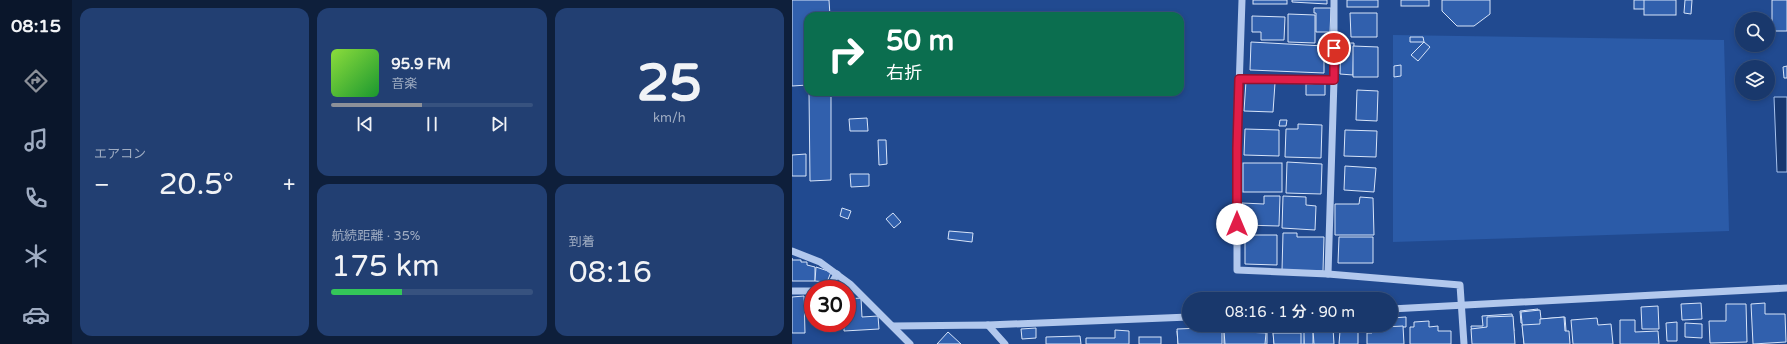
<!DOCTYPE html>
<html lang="ja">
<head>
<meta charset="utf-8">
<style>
	body { margin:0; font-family:"Varela Round","Noto Sans JP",sans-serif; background:#223f72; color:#f1f3f6; height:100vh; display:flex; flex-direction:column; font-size:15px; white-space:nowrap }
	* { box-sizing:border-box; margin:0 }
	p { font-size:13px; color:#9facc2 }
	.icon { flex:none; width:22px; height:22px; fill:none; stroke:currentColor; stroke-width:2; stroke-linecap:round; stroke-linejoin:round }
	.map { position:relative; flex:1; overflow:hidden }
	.drawer { display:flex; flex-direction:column; gap:8px; padding:8px; background:#0e1f3b; width:720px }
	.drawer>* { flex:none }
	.top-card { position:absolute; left:12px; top:12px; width:380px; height:84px; border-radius:12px; box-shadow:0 2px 6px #0003,0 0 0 1px #37527f; background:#0b6e4f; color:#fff; overflow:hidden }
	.tools { position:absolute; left:943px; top:12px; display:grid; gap:8px }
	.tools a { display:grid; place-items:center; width:40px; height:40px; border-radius:50%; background:#19386c; box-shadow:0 2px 6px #0003,0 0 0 1px #37527f; font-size:20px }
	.speed { position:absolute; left:12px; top:280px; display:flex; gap:8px; font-size:20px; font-weight:700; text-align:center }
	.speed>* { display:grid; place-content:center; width:52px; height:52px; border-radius:50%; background:#19386c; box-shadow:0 2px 6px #0003,0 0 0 1px #37527f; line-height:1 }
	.speed .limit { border:6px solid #d22; background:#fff; color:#111 }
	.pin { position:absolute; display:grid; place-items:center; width:34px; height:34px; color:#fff; margin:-17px; border:2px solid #fff; border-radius:50%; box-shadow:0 1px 4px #0007 }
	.me { position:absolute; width:44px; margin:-22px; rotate:0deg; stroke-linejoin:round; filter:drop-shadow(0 0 3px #0008) }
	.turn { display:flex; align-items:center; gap:14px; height:84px; padding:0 16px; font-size:18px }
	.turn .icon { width:52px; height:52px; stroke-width:2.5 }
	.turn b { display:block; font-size:28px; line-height:34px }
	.big { font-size:30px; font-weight:600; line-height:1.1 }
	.drawer .widget { flex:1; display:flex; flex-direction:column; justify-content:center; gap:6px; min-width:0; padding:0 14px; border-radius:12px; background:#223f72 }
	.drawer .dial { align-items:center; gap:0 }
	.dial b { font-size:52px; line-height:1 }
	.song { display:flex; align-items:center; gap:12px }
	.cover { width:48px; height:48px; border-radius:6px; background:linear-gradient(135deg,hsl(90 70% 55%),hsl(130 70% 35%)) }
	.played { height:4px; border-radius:2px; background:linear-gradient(90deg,#8c9099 45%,#37527f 45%) }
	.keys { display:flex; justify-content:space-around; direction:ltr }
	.heat { display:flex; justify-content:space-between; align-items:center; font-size:22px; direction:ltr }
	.charge { height:6px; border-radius:3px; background:linear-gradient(90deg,#34c759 35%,#37527f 0) }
	.drawer .tiles { flex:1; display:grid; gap:8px; grid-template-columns:repeat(3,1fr) }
	.widget:first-child { grid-row:span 2 }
	.trip { position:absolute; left:390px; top:292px; width:216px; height:40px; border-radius:20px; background:#19386c; box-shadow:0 2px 6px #0003,0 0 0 1px #37527f; font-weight:600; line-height:40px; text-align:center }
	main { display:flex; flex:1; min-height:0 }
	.tabs { display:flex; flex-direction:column; width:72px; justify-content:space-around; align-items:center; background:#0a162b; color:#9facc2 }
	.tabs .icon { width:28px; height:28px }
	.tabs .current { color:#8c9099 }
	.tabs b { font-size:18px; color:#f1f3f6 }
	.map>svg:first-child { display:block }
	.green { fill:#2b5ba8 }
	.water { fill:#17376f; stroke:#a6c2ee }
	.building { fill:#3160ad; stroke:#d7e4f9 }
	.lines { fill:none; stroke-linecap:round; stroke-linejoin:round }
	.minor { stroke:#b2c8ed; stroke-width:7 }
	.route-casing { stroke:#92132f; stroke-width:10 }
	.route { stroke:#e11d48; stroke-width:7 }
</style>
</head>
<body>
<main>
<nav class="tabs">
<b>08:15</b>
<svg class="icon current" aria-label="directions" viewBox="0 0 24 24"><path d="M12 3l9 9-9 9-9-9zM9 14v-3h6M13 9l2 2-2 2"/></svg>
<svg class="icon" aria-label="music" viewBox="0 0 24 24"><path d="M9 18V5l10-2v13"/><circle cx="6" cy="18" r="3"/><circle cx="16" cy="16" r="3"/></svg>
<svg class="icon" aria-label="phone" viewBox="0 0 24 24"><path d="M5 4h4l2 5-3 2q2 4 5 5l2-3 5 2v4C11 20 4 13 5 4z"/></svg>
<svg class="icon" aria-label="climate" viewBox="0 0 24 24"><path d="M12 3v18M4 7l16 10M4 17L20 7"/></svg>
<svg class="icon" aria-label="car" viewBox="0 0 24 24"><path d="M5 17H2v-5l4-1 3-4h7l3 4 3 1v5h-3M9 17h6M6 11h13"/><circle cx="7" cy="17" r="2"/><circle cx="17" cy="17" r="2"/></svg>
</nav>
<section class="drawer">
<div class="tiles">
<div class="widget"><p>エアコン</p>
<div class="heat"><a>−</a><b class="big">20.5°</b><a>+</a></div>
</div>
<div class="widget">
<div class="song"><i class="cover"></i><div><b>95.9 FM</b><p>音楽</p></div></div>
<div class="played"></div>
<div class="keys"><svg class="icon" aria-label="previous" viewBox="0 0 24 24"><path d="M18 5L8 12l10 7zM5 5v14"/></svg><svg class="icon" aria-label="pause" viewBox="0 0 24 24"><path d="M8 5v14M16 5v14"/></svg><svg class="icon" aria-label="next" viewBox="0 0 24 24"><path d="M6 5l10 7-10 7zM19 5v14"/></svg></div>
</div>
<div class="widget dial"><b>25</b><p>km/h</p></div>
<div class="widget"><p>航続距離 · 35%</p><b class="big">175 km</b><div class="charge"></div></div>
<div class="widget"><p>到着</p><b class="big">08:16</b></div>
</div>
</section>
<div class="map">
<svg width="995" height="344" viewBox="0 0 995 344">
	<rect width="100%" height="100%" fill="#214a90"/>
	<polygon class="green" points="601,35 932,40 937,231 601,242"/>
	<polygon class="water" points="982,97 995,97 995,172 985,172"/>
	<g class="building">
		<polygon points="0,0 37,0 38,16 16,16 16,85 0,86"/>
		<rect x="461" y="0" width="34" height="4"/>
		<polygon points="500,0 535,0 535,4 500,2"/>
		<rect x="555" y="0" width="31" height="7"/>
		<rect x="609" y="0" width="28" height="6"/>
		<polygon points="650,0 698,0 698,14 682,26 665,26 650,11"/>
		<rect x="842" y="0" width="11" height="9"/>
		<rect x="852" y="0" width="32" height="15"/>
		<polygon points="893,0 900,0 899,14 892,13"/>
		<rect x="980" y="0" width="15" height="31"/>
		<polygon points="522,8 539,8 538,32 524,32 524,13 522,13"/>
		<polygon points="558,13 585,13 585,37 559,37"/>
		<polygon points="496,14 523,15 523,43 496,42"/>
		<polygon points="460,16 493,17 492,40 469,40 469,32 460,32"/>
		<polygon points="618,37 631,37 632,42 618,42"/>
		<polygon points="459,42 532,46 532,73 458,70"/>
		<polygon points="632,42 638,47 626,61 619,55"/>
		<polygon points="549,43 562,43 561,75 548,74"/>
		<polygon points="561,46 586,47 586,77 561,77"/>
		<polygon points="609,65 609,76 602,77 602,66"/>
		<polygon points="995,66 995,78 992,78 991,67"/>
		<polygon points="454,81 483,83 481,112 452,111"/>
		<polygon points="533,83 533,95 514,95 514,84"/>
		<polygon points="565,90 586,91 585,121 564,120"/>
		<polygon points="17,92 39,92 39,180 18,181"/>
		<polygon points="75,118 76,131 58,131 57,119"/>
		<polygon points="488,120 495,120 494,126 487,126"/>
		<polygon points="506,124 530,125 529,158 493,157 494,129 506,129"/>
		<polygon points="453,129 487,130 487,156 452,155"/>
		<polygon points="553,130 585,131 584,157 552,156"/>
		<polygon points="86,140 94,140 95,164 87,165"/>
		<polygon points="14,154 14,176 0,176 0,155"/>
		<polygon points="495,162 530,164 529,194 494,193"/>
		<rect x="451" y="163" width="39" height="29"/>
		<polygon points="553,166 584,168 582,192 552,190"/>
		<polygon points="58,174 77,174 77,186 59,187"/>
		<polygon points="472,196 488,196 487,226 449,225 450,203 472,204"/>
		<polygon points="491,196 514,197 514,205 524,206 523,230 490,228"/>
		<polygon points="568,197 581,198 582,235 543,235 543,204 567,204"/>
		<polygon points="50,208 59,211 56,219 48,216"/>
		<polygon points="101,213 109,222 102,228 94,219"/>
		<polygon points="157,231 181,233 180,242 156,239"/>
		<polygon points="491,233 505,233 505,237 532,237 531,271 490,270"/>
		<polygon points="453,235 485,235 485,265 453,264"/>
		<polygon points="547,237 581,237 581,263 546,263"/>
		<polygon points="0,258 0,260 9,260 9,262 15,262 15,265 23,267 23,281 0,281"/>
		<polygon points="24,267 39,272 35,282 23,281"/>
		<polygon points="12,296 13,333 0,333 0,297"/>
		<polygon points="69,298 70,317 86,316 87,329 52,331 52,323 55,323 55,299"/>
		<polygon points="909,303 910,319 890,320 889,304"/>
		<polygon points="973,303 973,314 993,314 994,342 961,344 959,304"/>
		<polygon points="934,304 954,304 955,342 918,343 917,321 934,321"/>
		<polygon points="866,306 867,329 850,329 849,307"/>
		<polygon points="746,309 747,322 729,323 728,311"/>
		<polygon points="748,310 749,319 773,317 775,344 732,344 729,312"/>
		<polygon points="720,314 722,331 718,332 720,343 681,344 679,326 691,326 690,316"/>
		<polygon points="721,316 723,344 680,344 679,329 695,327 695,317"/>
		<polygon points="614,317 614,327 592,327 592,325 599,325 599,318"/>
		<polygon points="772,317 773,331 777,331 778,344 732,344 730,325 748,324 748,319"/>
		<polygon points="805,318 806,325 819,324 821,344 781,344 779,320"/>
		<polygon points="828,320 843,320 843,332 866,331 867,344 828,344"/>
		<polygon points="637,321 637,327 646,326 646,331 659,331 659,344 618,344 618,327 622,327 622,322"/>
		<polygon points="885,322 885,341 875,341 874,323"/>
		<polygon points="893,323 910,324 910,338 893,337"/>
		<polygon points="412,325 428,325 427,344 386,344 385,331 411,332"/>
		<polygon points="415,325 430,325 430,344 386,344 385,329 409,328 409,331 416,331"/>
		<polygon points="511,325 521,325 521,344 512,344"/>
		<polygon points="579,325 592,325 592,327 611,326 612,344 575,344 575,333 580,333"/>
		<polygon points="244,328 244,338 230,339 229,329"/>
		<polygon points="464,328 464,333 475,332 475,344 432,344 432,333 445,333 445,329"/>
		<polygon points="541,328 542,344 522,344 521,330"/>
		<polygon points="323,330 337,331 337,344 294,344 294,338 323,338"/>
		<polygon points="481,330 508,330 508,332 512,332 512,344 482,344"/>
		<polygon points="432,331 474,333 473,344 433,344"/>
		<polygon points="548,331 566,331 566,344 547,344"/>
		<polygon points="156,332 169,344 145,344"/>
		<polygon points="481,333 509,333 509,344 482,344"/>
		<polygon points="288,336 289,344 254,344 254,337"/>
		<rect x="347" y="337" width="22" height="7"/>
	</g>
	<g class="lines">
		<g class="minor">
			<polyline points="450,0 445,148 445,270 536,274 668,285 672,344"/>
			<polyline points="447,79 542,80"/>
			<polyline points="0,251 28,262 58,284 118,344"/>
			<polyline points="536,274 542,80 542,0"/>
			<polyline points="36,289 45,274"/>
			<polyline points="0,291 21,291"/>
			<polyline points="599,309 995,288"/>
			<polyline points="196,325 397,317"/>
			<polyline points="101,326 196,325 213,344"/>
		</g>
	</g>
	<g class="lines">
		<g class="route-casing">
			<polyline id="route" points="445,224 445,148 447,79 542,80 542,48"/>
		</g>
		<use href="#route" class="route"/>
	</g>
</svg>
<div class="tools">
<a><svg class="icon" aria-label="search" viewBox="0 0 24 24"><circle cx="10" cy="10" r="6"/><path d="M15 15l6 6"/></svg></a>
<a><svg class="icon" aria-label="layers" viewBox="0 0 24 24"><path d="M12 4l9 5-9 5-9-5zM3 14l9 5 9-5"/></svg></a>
</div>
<div class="speed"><div class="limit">30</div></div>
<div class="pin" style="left:542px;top:48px;background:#d93025"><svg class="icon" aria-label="arrive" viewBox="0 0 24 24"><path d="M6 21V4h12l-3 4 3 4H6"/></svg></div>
<svg class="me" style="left:445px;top:224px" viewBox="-20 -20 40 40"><circle r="19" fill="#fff"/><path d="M0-13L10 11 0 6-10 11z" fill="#e11d48"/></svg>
<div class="trip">08:16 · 1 分 · 90 m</div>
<div class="top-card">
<div class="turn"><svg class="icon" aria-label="right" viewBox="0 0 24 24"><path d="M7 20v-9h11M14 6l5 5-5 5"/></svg><div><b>50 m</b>右折</div></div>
</div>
</div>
</main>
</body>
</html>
